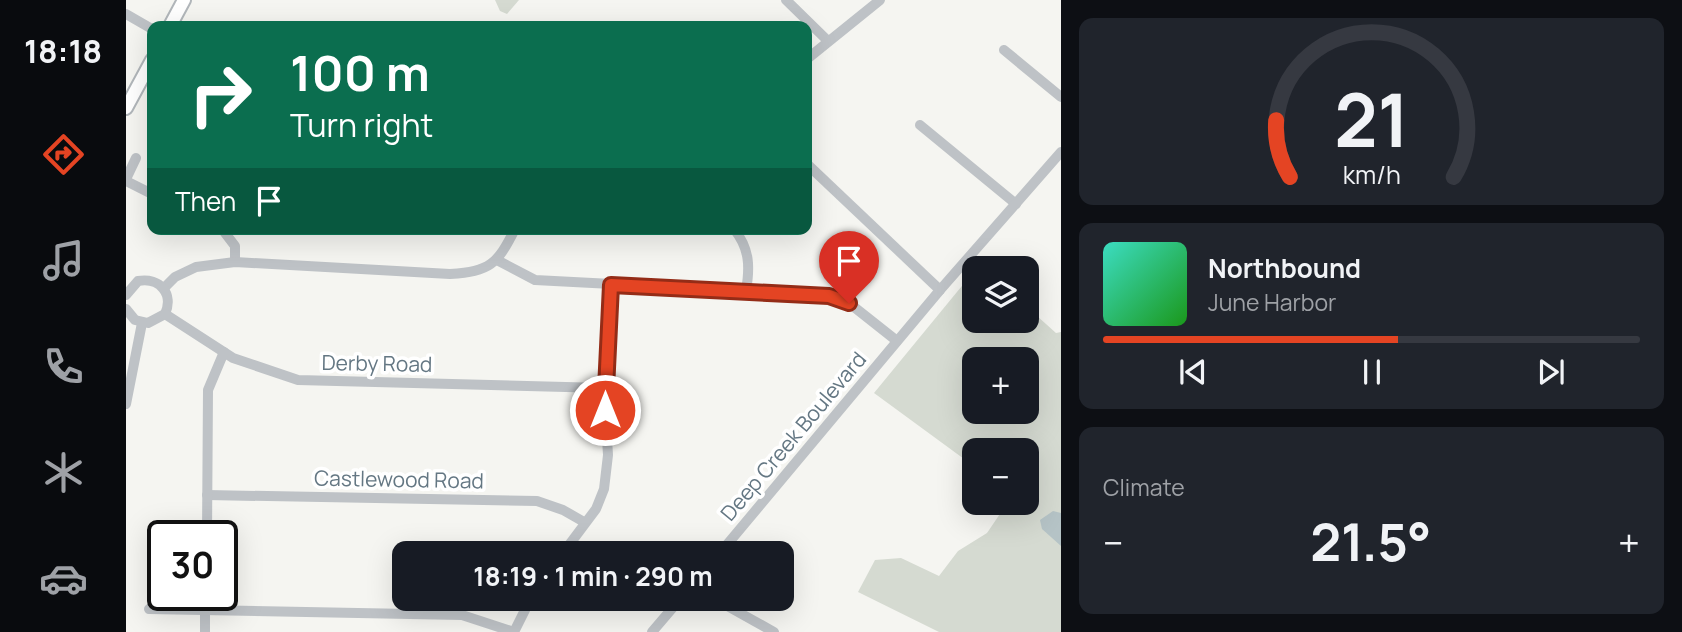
<!DOCTYPE html>
<html lang="en">
<head>
<meta charset="utf-8">
<style>
	body { margin:0; font-family:Manrope,sans-serif; background:#20242c; color:#f1f3f6; height:100vh; display:flex; flex-direction:column; font-size:26px; white-space:nowrap }
	* { box-sizing:border-box; margin:0 }
	p { font-size:23px; color:#9ea1a6 }
	.icon { flex:none; width:38px; height:38px; fill:none; stroke:currentColor; stroke-width:2; stroke-linecap:round; stroke-linejoin:round }
	.map { position:relative; flex:1; overflow:hidden }
	.panel { display:flex; flex-direction:column; gap:18px; padding:18px; background:#0d0f14; width:621px }
	.panel>* { flex:none }
	.hud { position:absolute; left:21px; top:21px; width:665px; height:214px; border-radius:14px; box-shadow:0 7px 28px #0002; background:#0b6e4f; color:#fff; overflow:hidden }
	.tools { position:absolute; left:836px; top:256px; display:grid; gap:14px }
	.tools a { display:grid; place-items:center; width:77px; height:77px; border-radius:14px; background:#171b24; box-shadow:0 7px 28px #0002; font-size:35px }
	.speed { position:absolute; left:21px; top:520px; display:flex; gap:14px; font-size:35px; font-weight:700; text-align:center }
	.speed>* { display:grid; place-content:center; width:91px; height:91px; border-radius:50%; background:#171b24; box-shadow:0 7px 28px #0002; line-height:1 }
	.speed .limit { border:4px solid #111; border-radius:10px; background:#fff; color:#111 }
	.pin { position:absolute; display:grid; place-items:center; width:60px; height:60px; color:#fff; margin:-72px -30px; border-radius:50% 50% 50% 0; rotate:-45deg; box-shadow:0 0 7px #0007 }
	.pin .icon { rotate:45deg }
	.me { position:absolute; width:77px; margin:-38px; rotate:0deg; stroke-linejoin:round; filter:drop-shadow(0 0 5px #0008) }
	.turn { display:flex; align-items:center; gap:24px; height:147px; padding:0 28px; font-size:32px }
	.turn .icon { width:91px; height:91px; stroke-width:2.5 }
	.turn b { display:block; font-size:49px; line-height:60px }
	.then { display:flex; align-items:center; height:66px; padding:0 28px; background:#0003; gap:14px; font-size:26px }
	.big { font-size:52px; font-weight:700; line-height:1.1 }
	.panel .widget { flex:1; display:flex; flex-direction:column; justify-content:center; gap:10px; min-width:0; padding:0 24px; border-radius:14px; background:#20242c }
	.panel .dial { align-items:center; gap:0 }
	.dial svg { height:182px; overflow:visible; fill:none; stroke:#363941; stroke-width:7; stroke-linecap:round; text-anchor:middle }
	.dial text { fill:#f1f3f6; stroke:none }
	.song { display:flex; align-items:center; gap:21px }
	.cover { width:84px; height:84px; border-radius:10px; background:linear-gradient(135deg,hsl(170 70% 55%),hsl(120 70% 35%)) }
	.played { height:7px; border-radius:4px; background:linear-gradient(90deg,#e44423 55%,#363941 55%) }
	.keys { display:flex; justify-content:space-around; direction:ltr }
	.heat { display:flex; justify-content:space-between; align-items:center; font-size:38px; direction:ltr }
	.trip { position:absolute; left:266px; top:541px; width:402px; height:70px; border-radius:14px; background:#171b24; box-shadow:0 7px 28px #0002; font-weight:700; line-height:70px; text-align:center }
	main { display:flex; flex:1; min-height:0 }
	.dock { display:flex; flex-direction:column; width:126px; justify-content:space-around; align-items:center; background:#090b0e; color:#9ea1a6 }
	.dock .icon { width:49px; height:49px }
	.dock .selected { color:#e44423 }
	.dock b { font-size:32px; color:#f1f3f6 }
	.map>svg:first-child { display:block }
	.green { fill:#d5dad1; fill-rule:evenodd }
	.water { fill:#b5c3c6 }
	.lines { fill:none; stroke-linecap:round; stroke-linejoin:round }
	.major-casing { stroke:#b1b6ba; stroke-width:16 }
	.minor { stroke:#bec2c6; stroke-width:10 }
	.major { stroke:#fff; stroke-width:12 }
	.route-casing { stroke:#942c17; stroke-width:18 }
	.route { stroke:#e44423; stroke-width:12 }
	.labels { text-anchor:middle; dominant-baseline:central; stroke-width:7; stroke-linejoin:round; paint-order:stroke }
	.street-label { font-size:21px; fill:#647783; stroke:#fff }
</style>
</head>
<body>
<main>
<nav class="dock">
<b>18:18</b>
<svg class="icon selected" aria-label="directions" viewBox="0 0 24 24"><path d="M12 3l9 9-9 9-9-9zM9 14v-3h6M13 9l2 2-2 2"/></svg>
<svg class="icon" aria-label="music" viewBox="0 0 24 24"><path d="M9 18V5l10-2v13"/><circle cx="6" cy="18" r="3"/><circle cx="16" cy="16" r="3"/></svg>
<svg class="icon" aria-label="phone" viewBox="0 0 24 24"><path d="M5 4h4l2 5-3 2q2 4 5 5l2-3 5 2v4C11 20 4 13 5 4z"/></svg>
<svg class="icon" aria-label="climate" viewBox="0 0 24 24"><path d="M12 3v18M4 7l16 10M4 17L20 7"/></svg>
<svg class="icon" aria-label="car" viewBox="0 0 24 24"><path d="M5 17H2v-5l4-1 3-4h7l3 4 3 1v5h-3M9 17h6M6 11h13"/><circle cx="7" cy="17" r="2"/><circle cx="17" cy="17" r="2"/></svg>
</nav>
<div class="map">
<svg width="935" height="632" viewBox="0 0 935 632">
	<rect width="100%" height="100%" fill="#f5f5f1"/>
	<g class="green">
		<polygon points="369,0 393,0 381,14 374,11"/>
		<path d="M849,270v50h52v-13l29,26 5,-1v300h-122l-81,-40 17,-32 26,-2 38,18 19,-25 29,-18 21,-31h19v-52h-52v17l-101,-74zM849,359h52v52h-52z"/>
	</g>
	<polygon class="water" points="927,511 935,513 935,546 916,529 914,520"/>
	<g class="lines">
		<g class="major-casing">
			<g id="major">
				<polyline points="44,26 58,0"/>
				<polyline points="0,108 26,60"/>
			</g>
		</g>
		<g class="minor">
			<polyline points="660,0 702,41"/>
			<polyline points="0,14 26,29"/>
			<polyline points="878,50 935,97"/>
			<polyline points="681,59 754,0"/>
			<polyline points="794,125 890,204"/>
			<polyline points="681,164 814,290"/>
			<polyline points="0,179 10,158"/>
			<polyline points="0,181 26,194"/>
			<polyline points="96,229 109,246 109,262"/>
			<path d="M608,229c16,20 16,38 12,62l83,5 20,7 48,38"/>
			<polyline points="371,260 409,280 620,291"/>
			<path d="M38,288l11,-11 21,-10 39,-5 215,12c40,-3 47,-9 65,-45"/>
			<path d="M0,295l12,-14c22,-4 36,13 27,33l-17,9 -13,-3 -9,-11"/>
			<polyline points="39,314 107,358 172,380 478,388"/>
			<polyline points="0,404 16,323"/>
			<polyline points="81,495 411,501 437,510 458,522"/>
			<polyline points="81,536 82,390 98,352"/>
			<polyline points="437,553 470,509 478,489 482,455 478,388 485,285"/>
			<polyline points="594,553 814,290 935,152"/>
			<polyline points="587,598 648,632"/>
			<polyline points="23,609 336,615 388,632"/>
			<polyline points="79,632 79,595"/>
			<polyline points="388,632 405,598"/>
			<polyline points="526,632 555,598"/>
		</g>
		<use href="#major" class="major"/>
	</g>
	<g class="lines">
		<g class="route-casing">
			<polyline id="route" points="479,410 485,285 703,296 723,303"/>
		</g>
		<use href="#route" class="route"/>
	</g>
	<g class="labels">
		<g class="street-label">
			<text transform="translate(251 363) rotate(1)">Derby Road</text>
			<text transform="translate(667 436) rotate(-50)">Deep Creek Boulevard</text>
			<text transform="translate(273 479) rotate(1)">Castlewood Road</text>
		</g>
	</g>
</svg>
<div class="tools">
<a><svg class="icon" aria-label="layers" viewBox="0 0 24 24"><path d="M12 4l9 5-9 5-9-5zM3 14l9 5 9-5"/></svg></a>
<a>+</a>
<a>−</a>
</div>
<div class="speed"><div class="limit">30</div></div>
<div class="pin" style="left:723px;top:303px;background:#d93025"><svg class="icon" aria-label="arrive" viewBox="0 0 24 24"><path d="M6 21V4h12l-3 4 3 4H6"/></svg></div>
<svg class="me" style="left:479px;top:410px" viewBox="-20 -20 40 40"><circle r="17" fill="#e44423" stroke="#fff" stroke-width="3"/><path d="M0-11L8 9 0 5-8 9z" fill="#fff"/></svg>
<div class="trip">18:19 · 1 min · 290 m</div>
<div class="hud">
<div class="turn"><svg class="icon" aria-label="right" viewBox="0 0 24 24"><path d="M7 20v-9h11M14 6l5 5-5 5"/></svg><div><b>100 m</b>Turn right</div></div>
<div class="then">Then<svg class="icon" aria-label="arrive" viewBox="0 0 24 24"><path d="M6 21V4h12l-3 4 3 4H6"/></svg></div>
</div>
</div>
<section class="panel">
<div class="widget dial"><svg viewBox="0 0 100 80">
<path d="M14 69A42 42 0 1 1 86 69"/>
<path d="M14 69A42 42 0 0 1 8 44" stroke="#e44423"/>
<text x="50" y="56" font-size="32" font-weight="700">21</text>
<text x="50" y="72" font-size="11">km/h</text>
</svg></div>
<div class="widget">
<div class="song"><i class="cover"></i><div><b>Northbound</b><p>June Harbor</p></div></div>
<div class="played"></div>
<div class="keys"><svg class="icon" aria-label="previous" viewBox="0 0 24 24"><path d="M18 5L8 12l10 7zM5 5v14"/></svg><svg class="icon" aria-label="pause" viewBox="0 0 24 24"><path d="M8 5v14M16 5v14"/></svg><svg class="icon" aria-label="next" viewBox="0 0 24 24"><path d="M6 5l10 7-10 7zM19 5v14"/></svg></div>
</div>
<div class="widget"><p>Climate</p>
<div class="heat"><a>−</a><b class="big">21.5°</b><a>+</a></div>
</div>
</section>
</main>
</body>
</html>
